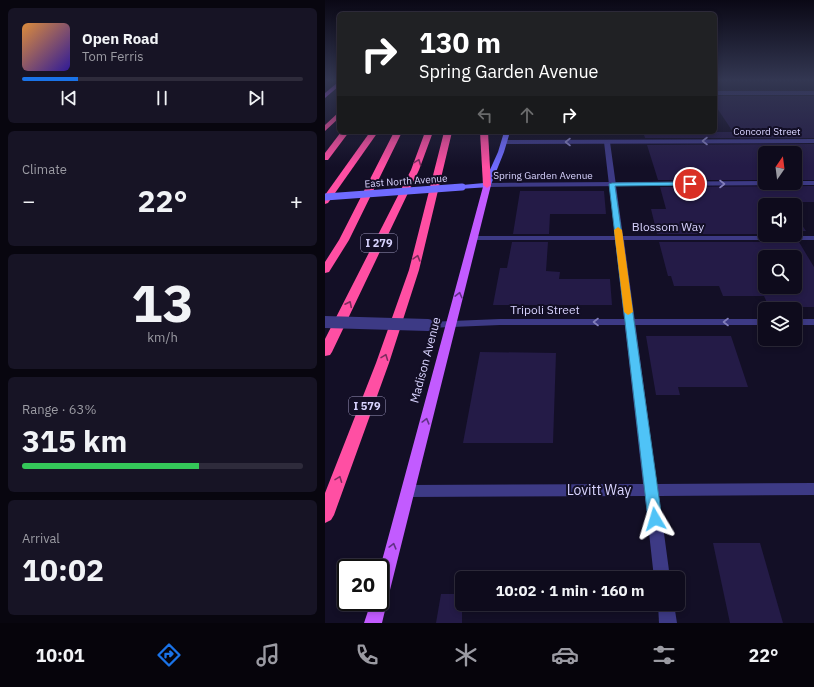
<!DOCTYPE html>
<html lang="en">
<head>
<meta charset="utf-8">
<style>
	body { margin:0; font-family:"IBM Plex Sans",sans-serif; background:#171425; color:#f1f3f6; height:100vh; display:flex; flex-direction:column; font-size:15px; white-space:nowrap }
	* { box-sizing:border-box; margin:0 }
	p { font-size:13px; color:#9b9ba3 }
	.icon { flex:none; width:22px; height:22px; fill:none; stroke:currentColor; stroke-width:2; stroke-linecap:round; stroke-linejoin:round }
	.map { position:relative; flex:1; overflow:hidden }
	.panel { display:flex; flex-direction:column; gap:8px; padding:8px; background:#08060f; width:325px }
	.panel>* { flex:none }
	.top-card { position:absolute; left:12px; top:12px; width:380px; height:122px; border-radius:6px; box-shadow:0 2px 6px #0003,0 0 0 1px #2e2b3b; background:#202124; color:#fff; overflow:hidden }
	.needle { width:26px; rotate:14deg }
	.controls { position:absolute; left:433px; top:146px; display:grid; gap:8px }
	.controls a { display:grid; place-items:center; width:44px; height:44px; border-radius:6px; background:#0e0b1c; box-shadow:0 2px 6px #0003,0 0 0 1px #2e2b3b; font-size:20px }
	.speed { position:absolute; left:12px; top:559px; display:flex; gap:8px; font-size:20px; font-weight:700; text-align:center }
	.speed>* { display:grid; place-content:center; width:52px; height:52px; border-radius:50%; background:#0e0b1c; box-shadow:0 2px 6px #0003,0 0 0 1px #2e2b3b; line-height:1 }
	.speed .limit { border:2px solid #111; border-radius:6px; background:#fff; color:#111 }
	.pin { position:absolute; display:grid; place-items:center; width:34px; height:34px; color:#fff; margin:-17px; border:2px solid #fff; border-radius:50%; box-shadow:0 1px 4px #0007 }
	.me { position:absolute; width:44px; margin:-22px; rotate:353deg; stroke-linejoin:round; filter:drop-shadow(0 0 3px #0008) }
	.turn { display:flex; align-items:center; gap:14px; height:84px; padding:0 16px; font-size:18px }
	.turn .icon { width:52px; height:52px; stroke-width:2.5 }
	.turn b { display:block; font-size:28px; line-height:34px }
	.lanes { display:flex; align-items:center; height:38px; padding:0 16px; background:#0003; justify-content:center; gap:20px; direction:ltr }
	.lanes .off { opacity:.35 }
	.big { font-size:30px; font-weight:700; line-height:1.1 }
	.panel .card { flex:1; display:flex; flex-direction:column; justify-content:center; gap:6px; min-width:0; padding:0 14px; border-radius:6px; background:#171425 }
	.panel .dial { align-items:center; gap:0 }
	.dial b { font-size:52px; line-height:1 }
	.song { display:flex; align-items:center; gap:12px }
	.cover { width:48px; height:48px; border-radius:6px; background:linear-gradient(135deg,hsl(30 70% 55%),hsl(250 70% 35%)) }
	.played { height:4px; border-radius:2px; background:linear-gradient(90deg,#1a73e8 20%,#2e2b3b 20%) }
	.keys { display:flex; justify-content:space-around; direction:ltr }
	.heat { display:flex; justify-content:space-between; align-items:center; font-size:22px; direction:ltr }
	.charge { height:6px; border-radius:3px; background:linear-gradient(90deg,#34c759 63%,#2e2b3b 0) }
	.trip { position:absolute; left:130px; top:571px; width:230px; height:40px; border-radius:6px; background:#0e0b1c; box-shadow:0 2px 6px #0003,0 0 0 1px #2e2b3b; font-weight:700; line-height:40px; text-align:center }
	.tab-bar { display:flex; height:64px; justify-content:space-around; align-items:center; background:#06040b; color:#9b9ba3 }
	.tab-bar .icon { width:28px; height:28px }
	.tab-bar .current { color:#1a73e8 }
	.tab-bar b { font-size:18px; color:#f1f3f6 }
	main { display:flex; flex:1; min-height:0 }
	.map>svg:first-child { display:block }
	.building { fill:#241b47; fill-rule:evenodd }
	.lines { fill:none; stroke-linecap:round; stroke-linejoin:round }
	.service { fill:#3d3a85; fill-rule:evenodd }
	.minor { fill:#3d3a85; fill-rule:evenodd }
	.secondary { fill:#6f6bff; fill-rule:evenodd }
	.primary { fill:#c25bff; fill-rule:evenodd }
	.motorway { fill:#ff4fa3; fill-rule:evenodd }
	.minor-bridge { stroke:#3d3a85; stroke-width:12 }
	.secondary-bridge { stroke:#6f6bff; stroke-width:7 }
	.oneway { stroke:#837fbc }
	.oneway2 { stroke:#7d2c5e }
	.oneway3 { stroke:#623188 }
	.route { fill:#4fc3f7; stroke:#337fa1 }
	.slow { fill:#f59e0b }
	.labels { text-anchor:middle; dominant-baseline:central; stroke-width:4; stroke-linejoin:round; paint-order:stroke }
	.far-street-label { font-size:10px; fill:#d9d4ff; stroke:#130f26 }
	.shield { fill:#130f26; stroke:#9e99be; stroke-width:1 }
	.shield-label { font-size:11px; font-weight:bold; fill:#d9d4ff }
	.street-label { font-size:12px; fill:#d9d4ff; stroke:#130f26 }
	.near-street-label { font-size:14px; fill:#d9d4ff; stroke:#130f26 }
</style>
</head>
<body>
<main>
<section class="panel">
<div class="card">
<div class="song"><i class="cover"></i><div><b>Open Road</b><p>Tom Ferris</p></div></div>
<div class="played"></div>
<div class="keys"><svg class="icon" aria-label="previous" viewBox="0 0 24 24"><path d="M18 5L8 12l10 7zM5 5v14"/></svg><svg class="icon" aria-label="pause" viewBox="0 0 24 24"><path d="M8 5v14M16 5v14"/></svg><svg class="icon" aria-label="next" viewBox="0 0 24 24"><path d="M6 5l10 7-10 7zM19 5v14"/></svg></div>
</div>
<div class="card"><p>Climate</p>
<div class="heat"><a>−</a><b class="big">22°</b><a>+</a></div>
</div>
<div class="card dial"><b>13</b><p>km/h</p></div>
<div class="card"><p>Range · 63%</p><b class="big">315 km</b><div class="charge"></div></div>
<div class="card"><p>Arrival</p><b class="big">10:02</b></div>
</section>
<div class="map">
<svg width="489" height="623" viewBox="0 0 489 623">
	<rect width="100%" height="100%" fill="#130f26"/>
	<g class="building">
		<polygon points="390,96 489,96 489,138 320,138 318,132 408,132 390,105"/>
		<polygon points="489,144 489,180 470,180 470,153 440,153 440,180 333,180 322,145"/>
		<polygon points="489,186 489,202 462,202 464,205 440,205 440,234 332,234 326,209 341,209 335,187"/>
		<polygon points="195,191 279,191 281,214 225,214 224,234 188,234"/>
		<polygon points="470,215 481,231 470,231"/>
		<polygon points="187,242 223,242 221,271 235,272 234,279 285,279 287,305 168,305 175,268 182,268"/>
		<path d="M334,242h140l15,25v40h-45l-5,-11h-41l-4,-10h-45l-3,-10h-3zM440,257h30v30h-30z"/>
		<polygon points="321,336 406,336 423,387 353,387 355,395 331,395"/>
		<polygon points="155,352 231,353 228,443 138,443"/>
		<polygon points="388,543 435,543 458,623 405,623"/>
		<polygon points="116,594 137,594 137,623 111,623"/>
	</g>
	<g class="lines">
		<g class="service">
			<polygon points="282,140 285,142 298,236 489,236 489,240 299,240 332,484 489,483 489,495 334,496 345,578 329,578 320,496 83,497 78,495 76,491 78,487 83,485 318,484 290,240 149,240 145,238 149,236 290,236 279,142"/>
			<polygon points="333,604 349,604 352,623 334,623"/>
		</g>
		<g class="minor">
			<rect x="390" y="91" width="99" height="4"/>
			<polygon points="489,139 489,143 180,144 177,142 180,140"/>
			<polygon points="440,181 440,183 470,183 470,181 489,181 489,185 162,187 158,185 162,183"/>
			<polygon points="175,319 440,319 440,325 175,325 103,328 98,325 103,322"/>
			<rect x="470" y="319" width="19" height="6"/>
		</g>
		<polygon class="secondary" points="179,132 185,132 179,152 165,187 134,189 133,187 137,185 159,183 173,152"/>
		<g class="primary">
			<polygon points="12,83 14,83 14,86 0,98 0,93"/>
			<polygon points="159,183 166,185 62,602 57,623 39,623 46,602 55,602 55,568"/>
		</g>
		<g class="motorway">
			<polygon points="14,112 14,118 0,131 0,125"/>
			<polygon points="16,132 24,132 3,160 0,160 0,153"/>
			<polygon points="45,132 53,132 3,203 0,204 0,195"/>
			<polygon points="69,132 77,132 24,240 4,272 0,273 0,262 14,240"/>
			<polygon points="100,132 108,132 94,170 7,352 5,355 0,356 0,339 86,170"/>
			<polygon points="119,132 127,132 94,270 64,363 9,515 6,520 0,523 0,493 51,363 84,270"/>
			<polygon points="155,132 163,132 166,185 162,188 158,185"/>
		</g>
		<polyline class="minor-bridge" points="0,322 103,325"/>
		<polyline class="secondary-bridge" points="0,197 137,187"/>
	</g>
	<defs><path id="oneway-chevron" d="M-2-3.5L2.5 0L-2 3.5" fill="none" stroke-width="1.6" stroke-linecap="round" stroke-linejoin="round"/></defs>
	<g class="oneway">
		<use href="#oneway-chevron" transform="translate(380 141) rotate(180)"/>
		<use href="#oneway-chevron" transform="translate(243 142) rotate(180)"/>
		<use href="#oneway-chevron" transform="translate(397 184)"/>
		<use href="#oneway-chevron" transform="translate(271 322) rotate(-180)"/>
		<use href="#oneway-chevron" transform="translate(401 322) rotate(180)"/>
	</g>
	<g class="oneway2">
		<use href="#oneway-chevron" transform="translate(93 162) rotate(-69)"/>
		<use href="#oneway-chevron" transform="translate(92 258) rotate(-74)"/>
		<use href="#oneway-chevron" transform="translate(24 304) rotate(-64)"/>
		<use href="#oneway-chevron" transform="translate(60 357) rotate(-69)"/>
		<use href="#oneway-chevron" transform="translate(14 479) rotate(-69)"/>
	</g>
	<g class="oneway3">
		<use href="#oneway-chevron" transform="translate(134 295) rotate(-76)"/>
		<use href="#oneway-chevron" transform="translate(101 421) rotate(-75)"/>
		<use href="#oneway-chevron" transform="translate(68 546) rotate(-75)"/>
	</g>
	<linearGradient id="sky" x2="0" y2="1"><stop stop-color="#0a0815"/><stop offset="0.48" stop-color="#333752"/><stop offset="1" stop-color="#333752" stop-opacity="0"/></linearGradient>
	<rect width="489" height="167" fill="url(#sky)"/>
	<polygon class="route" points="365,182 367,183 367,185 290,186 337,519 335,523 330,525 325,523 323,519 284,184 287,183"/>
	<polygon class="slow" points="293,227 297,230 308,312 303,315 299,312 289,230"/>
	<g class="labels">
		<g class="far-street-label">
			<text x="442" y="131">Concord Street</text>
			<text x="218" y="175">Spring Garden Avenue</text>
			<text transform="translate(81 181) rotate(-4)">East North Avenue</text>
		</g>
		<g class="shield">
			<rect x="36" y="234" width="36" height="18" rx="3"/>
			<rect x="24" y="397" width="36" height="18" rx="3"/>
		</g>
		<g class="shield-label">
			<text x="54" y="243">I 279</text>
			<text x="42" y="406">I 579</text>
		</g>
		<g class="street-label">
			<text x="343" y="226">Blossom Way</text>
			<text x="220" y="309">Tripoli Street</text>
			<text transform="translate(100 360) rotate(-75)">Madison Avenue</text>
		</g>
		<g class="near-street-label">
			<text x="274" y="490">Lovitt Way</text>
		</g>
	</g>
</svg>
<div class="controls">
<a><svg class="needle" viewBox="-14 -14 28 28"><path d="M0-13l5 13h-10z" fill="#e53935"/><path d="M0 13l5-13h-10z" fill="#9b9ba3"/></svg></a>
<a><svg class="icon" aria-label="sound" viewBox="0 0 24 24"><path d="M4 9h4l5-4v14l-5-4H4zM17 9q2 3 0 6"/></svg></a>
<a><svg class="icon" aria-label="search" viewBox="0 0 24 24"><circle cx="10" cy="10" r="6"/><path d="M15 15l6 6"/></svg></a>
<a><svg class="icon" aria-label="layers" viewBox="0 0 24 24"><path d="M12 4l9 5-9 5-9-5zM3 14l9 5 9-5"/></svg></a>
</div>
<div class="speed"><div class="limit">20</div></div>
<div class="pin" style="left:365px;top:184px;background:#d93025"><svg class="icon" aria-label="arrive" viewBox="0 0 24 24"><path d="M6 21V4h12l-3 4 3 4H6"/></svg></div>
<svg class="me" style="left:330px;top:519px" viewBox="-20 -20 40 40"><path d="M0-17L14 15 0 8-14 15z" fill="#4fc3f7" stroke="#fff" stroke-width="4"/></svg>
<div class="trip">10:02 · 1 min · 160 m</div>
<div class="top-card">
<div class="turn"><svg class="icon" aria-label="right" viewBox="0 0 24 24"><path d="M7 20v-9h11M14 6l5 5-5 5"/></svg><div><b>130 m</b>Spring Garden Avenue</div></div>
<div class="lanes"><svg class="icon off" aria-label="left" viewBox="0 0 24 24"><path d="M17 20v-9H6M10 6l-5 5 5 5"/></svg><svg class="icon off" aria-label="ahead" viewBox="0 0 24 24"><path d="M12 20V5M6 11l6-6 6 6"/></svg><svg class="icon" aria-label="right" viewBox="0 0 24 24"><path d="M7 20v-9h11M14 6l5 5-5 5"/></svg></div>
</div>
</div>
</main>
<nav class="tab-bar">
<b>10:01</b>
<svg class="icon current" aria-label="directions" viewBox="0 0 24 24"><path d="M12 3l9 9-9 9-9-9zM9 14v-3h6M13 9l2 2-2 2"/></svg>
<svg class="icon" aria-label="music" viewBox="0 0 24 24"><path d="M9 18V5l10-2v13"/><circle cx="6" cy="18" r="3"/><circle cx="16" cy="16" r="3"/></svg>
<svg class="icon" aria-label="phone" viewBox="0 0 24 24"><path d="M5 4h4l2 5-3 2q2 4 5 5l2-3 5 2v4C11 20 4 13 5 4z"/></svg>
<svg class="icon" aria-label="climate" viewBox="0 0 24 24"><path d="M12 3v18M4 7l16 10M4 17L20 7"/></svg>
<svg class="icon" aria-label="car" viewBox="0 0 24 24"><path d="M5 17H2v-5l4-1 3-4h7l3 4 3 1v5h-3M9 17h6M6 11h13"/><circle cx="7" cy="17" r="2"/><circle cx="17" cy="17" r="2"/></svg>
<svg class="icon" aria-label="filters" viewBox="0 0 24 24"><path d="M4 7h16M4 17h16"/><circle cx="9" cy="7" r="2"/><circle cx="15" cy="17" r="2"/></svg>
<b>22°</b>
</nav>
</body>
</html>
